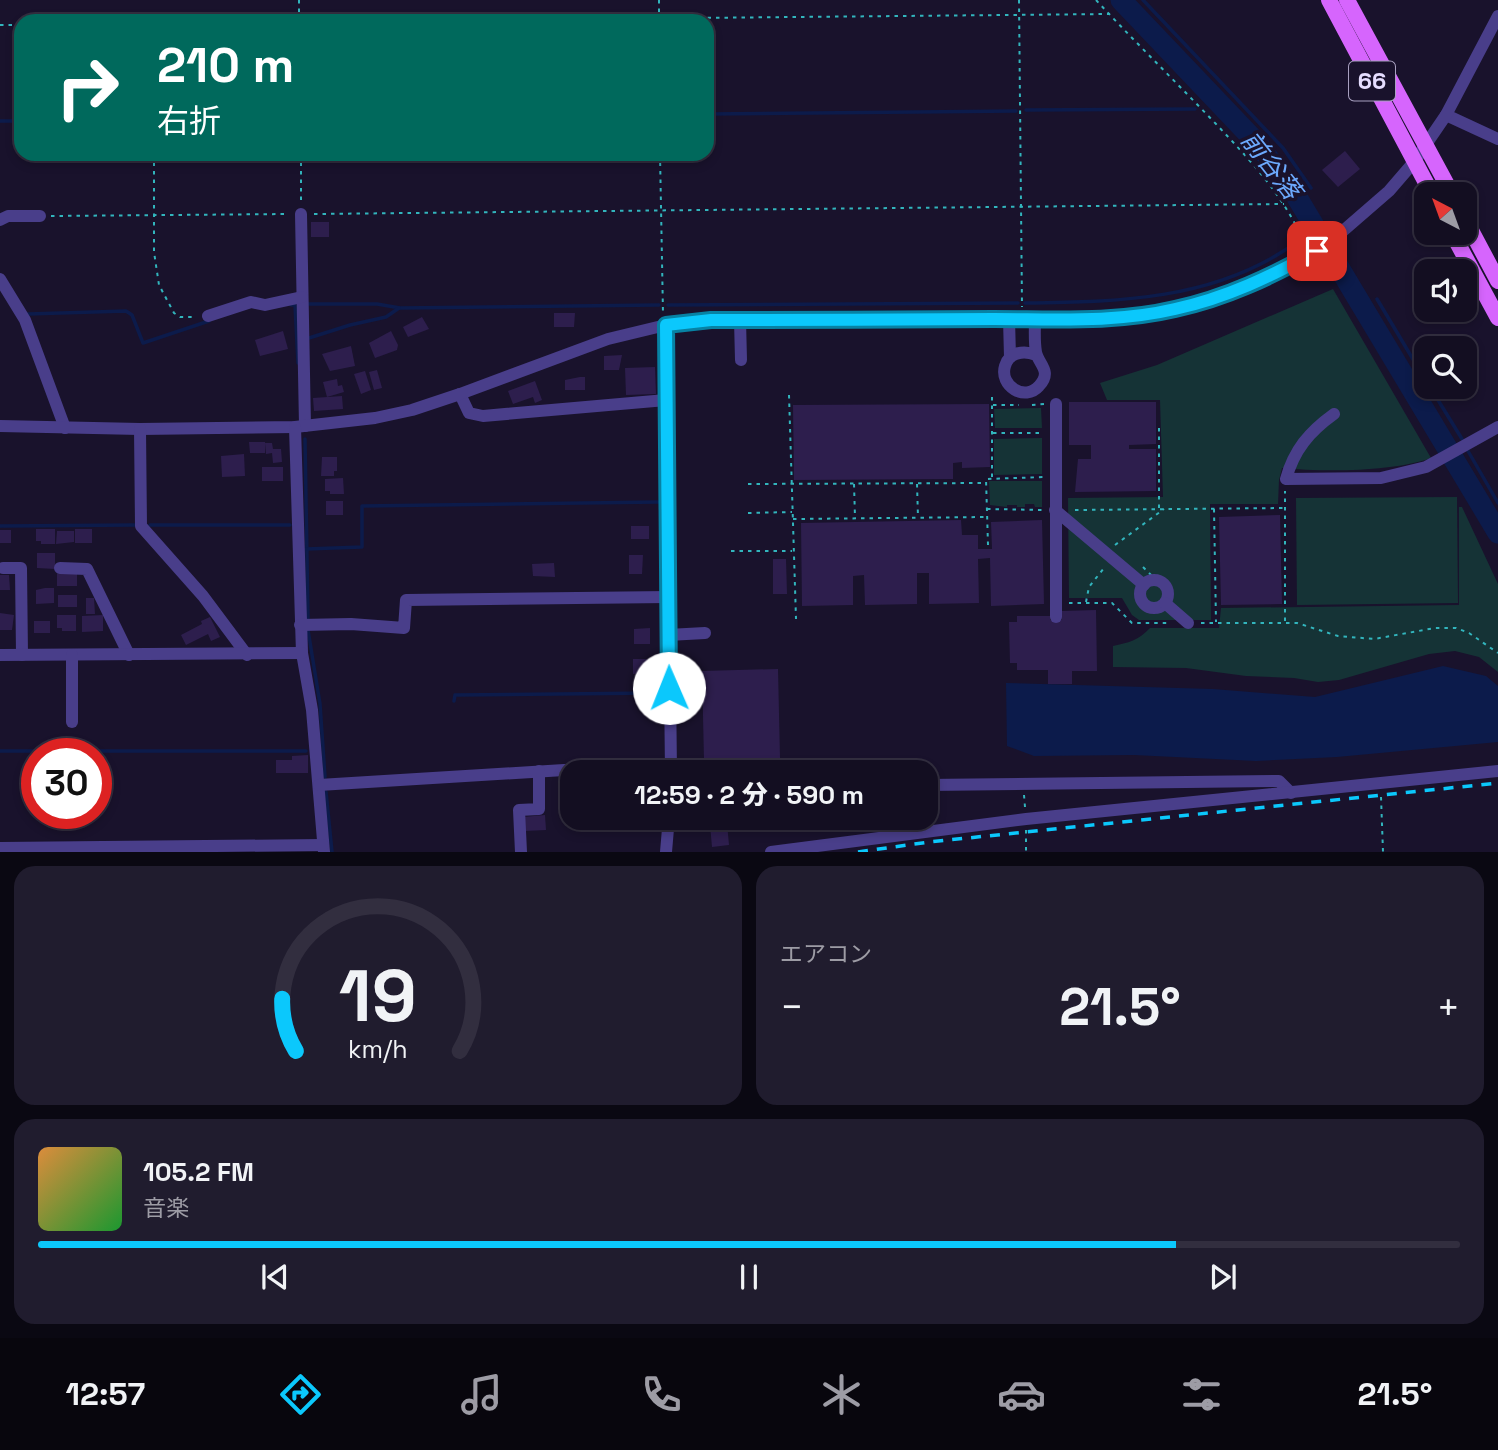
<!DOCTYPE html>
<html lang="ja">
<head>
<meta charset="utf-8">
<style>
	body { margin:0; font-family:"Space Grotesk","Noto Sans JP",sans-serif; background:#201c2e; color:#f1f3f6; height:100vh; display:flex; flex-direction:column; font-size:26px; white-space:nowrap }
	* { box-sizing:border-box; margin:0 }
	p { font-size:23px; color:#9d9ca5 }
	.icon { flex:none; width:38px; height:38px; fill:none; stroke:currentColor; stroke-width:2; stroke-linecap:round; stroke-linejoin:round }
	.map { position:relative; height:852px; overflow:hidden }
	.panel { display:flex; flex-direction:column; gap:14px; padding:14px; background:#0a0812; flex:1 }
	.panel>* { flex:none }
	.hud { position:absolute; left:14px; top:14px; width:700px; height:147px; border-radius:21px; box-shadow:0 4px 10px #0003,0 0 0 2px #322e3f; background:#00695c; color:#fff; overflow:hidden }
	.needle { width:46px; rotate:319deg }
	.tools { position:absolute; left:1414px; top:182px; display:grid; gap:14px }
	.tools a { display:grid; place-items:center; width:63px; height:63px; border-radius:14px; background:#130e21; box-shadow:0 4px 10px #0003,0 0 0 2px #322e3f; font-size:35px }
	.speed { position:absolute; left:21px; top:738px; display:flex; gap:14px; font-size:35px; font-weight:700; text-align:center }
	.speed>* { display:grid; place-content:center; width:91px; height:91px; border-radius:50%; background:#130e21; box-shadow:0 4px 10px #0003,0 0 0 2px #322e3f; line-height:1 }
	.speed .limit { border:10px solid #d22; background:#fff; color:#111 }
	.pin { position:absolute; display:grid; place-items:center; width:60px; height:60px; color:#fff; margin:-30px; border-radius:14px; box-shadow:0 4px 10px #0006 }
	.me { position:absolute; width:77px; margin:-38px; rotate:359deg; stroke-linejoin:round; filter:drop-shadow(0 0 5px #0008) }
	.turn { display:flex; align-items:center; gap:24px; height:147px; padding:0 28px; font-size:32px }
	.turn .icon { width:91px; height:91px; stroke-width:2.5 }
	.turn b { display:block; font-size:49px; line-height:60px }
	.big { font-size:52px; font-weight:800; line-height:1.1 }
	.panel .tile { flex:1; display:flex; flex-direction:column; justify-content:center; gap:10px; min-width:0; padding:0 24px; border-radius:21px; background:#201c2e }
	.panel .dial { align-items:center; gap:0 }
	.dial svg { height:182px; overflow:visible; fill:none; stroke:#322e3f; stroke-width:7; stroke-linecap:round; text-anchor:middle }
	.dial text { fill:#f1f3f6; stroke:none }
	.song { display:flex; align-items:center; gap:21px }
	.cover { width:84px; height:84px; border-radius:10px; background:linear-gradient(135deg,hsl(30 70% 55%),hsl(130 70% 35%)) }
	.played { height:7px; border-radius:4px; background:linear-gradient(90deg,#0bc8fc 80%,#322e3f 80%) }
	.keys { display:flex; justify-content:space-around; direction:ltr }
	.heat { display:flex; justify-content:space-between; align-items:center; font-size:38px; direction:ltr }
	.panel .tiles { flex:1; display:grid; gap:14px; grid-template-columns:1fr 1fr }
	.tile:last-child { grid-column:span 2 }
	.trip { position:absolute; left:560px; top:760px; width:378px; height:70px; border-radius:21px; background:#130e21; box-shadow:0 4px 10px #0003,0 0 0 2px #322e3f; font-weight:800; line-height:70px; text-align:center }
	.menu { display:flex; height:112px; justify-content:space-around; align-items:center; background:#08060d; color:#9d9ca5 }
	.menu .icon { width:49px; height:49px }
	.menu .on { color:#0bc8fc }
	.menu b { font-size:32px; color:#f1f3f6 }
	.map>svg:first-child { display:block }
	.green { fill:#153336 }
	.water { fill:#0c1b4b }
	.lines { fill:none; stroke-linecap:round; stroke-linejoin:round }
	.stream { stroke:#0c1b4b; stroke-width:3.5 }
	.river { stroke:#0c1b4b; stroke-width:21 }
	.building { fill:#2d1e4d }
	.path { stroke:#32b5bd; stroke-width:2; stroke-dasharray:3.5 5; stroke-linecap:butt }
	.minor { stroke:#493e8a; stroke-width:12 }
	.major { stroke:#d665fd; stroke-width:16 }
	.rail { stroke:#0bc8fc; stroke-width:3.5; stroke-dasharray:10 9; stroke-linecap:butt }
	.route-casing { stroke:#0782a4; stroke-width:18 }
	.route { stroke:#0bc8fc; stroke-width:12 }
	.labels { text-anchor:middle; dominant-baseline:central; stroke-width:7; stroke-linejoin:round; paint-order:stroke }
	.shield { fill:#19122c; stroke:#a8a0c0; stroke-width:2 }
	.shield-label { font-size:23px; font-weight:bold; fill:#e5ddff }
	.water-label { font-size:26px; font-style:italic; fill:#6ca9fd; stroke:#19122c }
</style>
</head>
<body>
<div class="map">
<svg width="1498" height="852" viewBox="0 0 1498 852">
	<rect width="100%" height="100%" fill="#19122c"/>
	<g class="green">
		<path d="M1333,289l98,169c-39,14 -107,14 -149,10l-3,12 -1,24h-68l1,116h-72l-7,-5 -10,-17h-53l-1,-100 95,-1 -3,-97h-53l-7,-17 57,-18z"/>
		<polygon points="1041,408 1042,428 995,428 994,409"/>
		<polygon points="1042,438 1042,474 994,475 994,439"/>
		<polygon points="989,481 1042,481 1042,507 1035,507 1034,504 1025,504 1025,507 1017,507 1017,505 1007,505 1007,507 990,505"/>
		<polygon points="1457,497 1458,603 1297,605 1296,498"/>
		<path d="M1459,507h3l36,77v88l-19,-15 -24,-6 -26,3 -90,26 -21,2 -24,-4 -48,-2 -60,-8 -73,-1v-21c15,-3 26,-6 37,-18h69l2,-20 238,-3z"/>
	</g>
	<polygon class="water" points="1443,666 1486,676 1498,686 1498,742 1337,757 1256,761 1134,755 1034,756 1007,746 1006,683 1213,689 1315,697"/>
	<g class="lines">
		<g class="stream">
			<polyline points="1143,0 1283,148 1311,188"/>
			<polyline points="1026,110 1195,109"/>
			<polyline points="707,114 1016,111"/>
			<polyline points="0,121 21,121"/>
			<polyline points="1310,231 1315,226"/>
			<polyline points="1377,299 1426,381"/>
			<path d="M1025,303c93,-1 190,-3 269,-59"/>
			<polyline points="308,304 377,304 400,308 659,305"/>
			<polyline points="291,305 295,305 298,363"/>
			<polyline points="668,305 1018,303"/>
			<polyline points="28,314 126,311 132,315 143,343 209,321"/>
			<polyline points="309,338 350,325 386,317 399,308"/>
			<polyline points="1430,387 1462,439"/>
			<polyline points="305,439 308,618"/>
			<polyline points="1468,451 1498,503"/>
			<polyline points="150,525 290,525"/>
			<polyline points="0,526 136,525"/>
			<polyline points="306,549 362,547 362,506 658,502"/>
			<polyline points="308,630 320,704 325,777"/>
			<polyline points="454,701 455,695 658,693"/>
			<polyline points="0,751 306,751"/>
			<polyline points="326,792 332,852"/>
		</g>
		<polyline class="river" points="1121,0 1257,143 1292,189 1498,533"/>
	</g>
	<g class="building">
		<polygon points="1345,151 1360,169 1338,187 1322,170"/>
		<rect x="311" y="222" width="18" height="15"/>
		<polygon points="554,313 575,313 574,327 554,327"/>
		<polygon points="422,317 429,329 408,337 403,327"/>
		<polygon points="283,331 288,349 260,356 255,340"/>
		<polygon points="391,331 398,345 397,350 375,358 369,343"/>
		<polygon points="351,346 355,366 330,371 322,354"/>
		<polygon points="622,355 619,370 604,370 604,356"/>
		<polygon points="655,367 656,394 626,395 625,368"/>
		<polygon points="377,370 382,388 374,390 369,372"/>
		<polygon points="365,371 371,390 361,394 354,374"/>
		<polygon points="580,377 585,377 585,390 565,390 565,380"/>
		<polygon points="337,379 338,386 342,385 344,392 327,397 323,382"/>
		<polygon points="535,381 542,400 535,403 533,397 513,404 508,391"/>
		<polygon points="342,396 343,409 314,411 313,398"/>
		<polygon points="1069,402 1156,402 1156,444 1129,445 1129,449 1156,449 1156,491 1075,492 1078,459 1091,459 1091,445 1069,445"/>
		<polygon points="989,404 990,467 962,468 962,462 953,463 953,479 794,480 793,405"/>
		<polygon points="249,442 265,442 265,453 250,453"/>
		<polygon points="265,443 272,443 273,449 281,449 282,462 273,463 272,453 266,454"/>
		<polygon points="244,454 245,476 222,477 221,456"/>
		<polygon points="322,457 337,457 337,471 334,471 334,476 321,476"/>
		<rect x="262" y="467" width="21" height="14"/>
		<polygon points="343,478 344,494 330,494 330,491 325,491 325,479"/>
		<rect x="326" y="501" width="17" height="14"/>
		<polygon points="1280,515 1282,604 1221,605 1219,517"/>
		<polygon points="961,520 962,535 978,535 978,549 992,549 991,522 1042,520 1044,604 991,606 990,558 978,559 979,603 929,604 929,573 917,573 917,604 865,605 864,575 853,576 853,605 802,606 801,523"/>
		<rect x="631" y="526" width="18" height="13"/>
		<polygon points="36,529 55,529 55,544 41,544 41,541 36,541"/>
		<rect x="75" y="529" width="17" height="14"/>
		<rect x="0" y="530" width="11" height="13"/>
		<polygon points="57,531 74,531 74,542 56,544"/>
		<polygon points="37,553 55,553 55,569 37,568"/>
		<polygon points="629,555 643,555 642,574 629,574"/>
		<polygon points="773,559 786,559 787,594 773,594"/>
		<polygon points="554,563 555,577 533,576 532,564"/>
		<rect x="57" y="574" width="20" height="12"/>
		<polygon points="0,575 9,575 10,590 0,590"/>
		<polygon points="45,588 54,588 54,603 36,604 36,590"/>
		<rect x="58" y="595" width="19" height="12"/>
		<polygon points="86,598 94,598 95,614 86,614"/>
		<polygon points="1096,610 1097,671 1072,671 1072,684 1048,684 1048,670 1017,670 1017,663 1010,663 1009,622 1017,622 1017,616 1050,616 1050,620 1062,620 1062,611"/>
		<polygon points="0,613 14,615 12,630 0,630"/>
		<polygon points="57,615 76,615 76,631 62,631 62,628 57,628"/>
		<polygon points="103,615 103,631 82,632 82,616"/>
		<polygon points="210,617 220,637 211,641 208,634 186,645 181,635 202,624 201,621"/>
		<rect x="34" y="621" width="16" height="12"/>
		<polygon points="650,628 650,644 634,644 634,629"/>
		<polygon points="633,659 647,659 647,664 651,664 651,673 633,674"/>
		<polygon points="778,669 780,758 704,760 702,671"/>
		<polygon points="308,755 308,773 276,773 276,760 292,760 292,756"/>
		<polygon points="545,815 546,830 524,831 523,817"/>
		<polygon points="727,823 729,845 712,847 710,825"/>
	</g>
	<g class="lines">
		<g class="path">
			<polyline points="299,0 299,21"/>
			<polyline points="659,0 659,21"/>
			<polyline points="1019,0 1022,307"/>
			<path d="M1096,0c39,42 80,82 120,124 34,36 70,74 89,121"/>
			<polyline points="376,21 1110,14"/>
			<polyline points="0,25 21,25"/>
			<polyline points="154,154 154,252 159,285 174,313 180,317 196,317"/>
			<polyline points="301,154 301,202"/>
			<polyline points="660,154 663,314"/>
			<polyline points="314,214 1284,204"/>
			<polyline points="51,216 287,214"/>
			<polyline points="789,395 796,619"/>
			<polyline points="993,405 1019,405"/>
			<polyline points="1032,405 1044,404"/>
			<polyline points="993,433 1044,433"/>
			<polyline points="992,477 992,396"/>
			<polyline points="748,484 987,483"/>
			<polyline points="854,484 855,517"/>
			<polyline points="917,484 918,517"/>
			<polyline points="1159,508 1159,426"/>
			<polyline points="987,509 1042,510"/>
			<polyline points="1214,509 1216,622"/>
			<polyline points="1075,510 1284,508"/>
			<polyline points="748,513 792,512"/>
			<polyline points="793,519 987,517"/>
			<polyline points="988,545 986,479 1045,477"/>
			<polyline points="1115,545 1164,509"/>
			<polyline points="731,551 792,551"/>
			<polyline points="1143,567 1157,581"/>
			<polyline points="1086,602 1089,587 1104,568"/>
			<polyline points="1069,603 1112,603 1132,623 1168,623"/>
			<polyline points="1285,621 1285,491"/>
			<polyline points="1201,623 1297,623 1338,636 1374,639 1435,628 1456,628 1469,633 1498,653"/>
			<polyline points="1024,795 1025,807"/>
			<polyline points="1381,797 1383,852"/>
			<polyline points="1026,830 1026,852"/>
		</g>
		<g class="minor">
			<polyline points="1446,115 1498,139"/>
			<polyline points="301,214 305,426"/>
			<polyline points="0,220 8,216 40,216"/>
			<polyline points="0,279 25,320 65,428"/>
			<polyline points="208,316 251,302 265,305 302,297"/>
			<polyline points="1009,319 1010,357"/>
			<path d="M1035,319c0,10 -1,22 1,33 2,12 17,19 3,34 -14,16 -40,0 -34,-20 4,-14 19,-16 31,-11"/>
			<polyline points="740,320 741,360"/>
			<polyline points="666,325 671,772"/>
			<polyline points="460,394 469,413 483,416 666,400"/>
			<path d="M1334,414c-25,18 -40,36 -48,65l95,-1 45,-11 72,-40"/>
			<polyline points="0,426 140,429 295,427 375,418 412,410 460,394 608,339 666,325 711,320 1122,317 1176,309 1248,287 1317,251 1336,237 1389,191 1414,162 1446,115 1498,16"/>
			<polyline points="295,427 302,653 312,710 324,852"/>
			<polyline points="140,429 141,526 203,596 247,655"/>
			<polyline points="1055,510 1144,585"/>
			<polyline points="3,568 21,568 22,655"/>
			<polyline points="60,568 87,569 129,655"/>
			<circle cx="1154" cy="594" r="14"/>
			<polyline points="1165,603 1188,623"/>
			<polyline points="1056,617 1056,404"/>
			<polyline points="300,625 351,624 404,628 406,600 669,597"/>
			<polyline points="668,635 705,633"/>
			<polyline points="0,655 302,653"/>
			<polyline points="72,655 72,722"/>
			<polyline points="319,785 564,770 670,768"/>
			<polyline points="926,785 1279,781 1291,793"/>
			<polyline points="0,848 323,845"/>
			<polyline points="521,852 519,810 539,809 539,771"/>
			<polyline points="666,852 669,817"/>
			<polyline points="771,852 1026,819 1498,771"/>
		</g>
		<g class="major">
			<polyline points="1329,0 1432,194"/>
			<polyline points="1347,0 1452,194"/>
			<polyline points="1465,219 1498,281"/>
			<polyline points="1452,233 1498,318"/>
		</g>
		<polyline class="rail" points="858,852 929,842 1498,783"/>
	</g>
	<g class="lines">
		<g class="route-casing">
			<path id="route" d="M669,688l-3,-363 45,-5c94,0 189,0 283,-1 60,0 122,4 181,-10 51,-11 97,-33 142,-58"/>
		</g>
		<use href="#route" class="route"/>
	</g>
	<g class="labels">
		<rect class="shield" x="1349" y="61.5" width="46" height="39" rx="5"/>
		<g class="shield-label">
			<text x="1372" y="81">66</text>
		</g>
		<g class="water-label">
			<text transform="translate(1271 165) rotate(52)">前谷落</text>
		</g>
	</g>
</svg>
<div class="tools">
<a><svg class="needle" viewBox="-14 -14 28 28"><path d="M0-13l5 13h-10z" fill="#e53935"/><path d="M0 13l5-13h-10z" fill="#9d9ca5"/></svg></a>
<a><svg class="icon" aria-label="sound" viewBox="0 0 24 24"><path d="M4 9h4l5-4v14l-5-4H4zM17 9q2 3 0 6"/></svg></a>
<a><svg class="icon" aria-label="search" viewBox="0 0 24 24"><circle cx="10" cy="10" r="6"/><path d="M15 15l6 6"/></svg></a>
</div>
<div class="speed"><div class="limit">30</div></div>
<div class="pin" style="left:1317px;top:251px;background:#d93025"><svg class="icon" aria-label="arrive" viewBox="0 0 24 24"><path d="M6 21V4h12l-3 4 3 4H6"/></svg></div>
<svg class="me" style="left:669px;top:688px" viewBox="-20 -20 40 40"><circle r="19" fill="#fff"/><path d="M0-13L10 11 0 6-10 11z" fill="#0bc8fc"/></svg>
<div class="trip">12:59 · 2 分 · 590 m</div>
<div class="hud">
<div class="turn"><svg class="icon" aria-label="right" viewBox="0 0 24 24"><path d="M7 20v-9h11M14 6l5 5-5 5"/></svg><div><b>210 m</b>右折</div></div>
</div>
</div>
<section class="panel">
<div class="tiles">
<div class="tile dial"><svg viewBox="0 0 100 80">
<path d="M14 69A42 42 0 1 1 86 69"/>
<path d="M14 69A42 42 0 0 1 8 46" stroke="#0bc8fc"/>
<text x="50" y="56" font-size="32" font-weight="700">19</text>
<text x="50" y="72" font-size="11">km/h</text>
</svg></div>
<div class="tile"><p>エアコン</p>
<div class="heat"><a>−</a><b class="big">21.5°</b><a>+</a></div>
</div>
<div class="tile">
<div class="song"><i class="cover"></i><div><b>105.2 FM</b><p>音楽</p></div></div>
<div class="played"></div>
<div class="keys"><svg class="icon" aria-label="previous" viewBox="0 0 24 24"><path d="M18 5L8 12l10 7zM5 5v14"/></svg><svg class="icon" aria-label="pause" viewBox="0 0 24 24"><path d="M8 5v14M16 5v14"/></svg><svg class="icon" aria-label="next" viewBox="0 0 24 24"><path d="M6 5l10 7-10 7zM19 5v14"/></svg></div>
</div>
</div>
</section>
<nav class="menu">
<b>12:57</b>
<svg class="icon on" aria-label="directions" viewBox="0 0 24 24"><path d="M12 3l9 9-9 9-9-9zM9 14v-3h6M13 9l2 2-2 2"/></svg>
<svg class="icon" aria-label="music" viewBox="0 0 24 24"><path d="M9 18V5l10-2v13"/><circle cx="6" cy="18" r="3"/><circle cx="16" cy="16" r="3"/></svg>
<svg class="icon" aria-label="phone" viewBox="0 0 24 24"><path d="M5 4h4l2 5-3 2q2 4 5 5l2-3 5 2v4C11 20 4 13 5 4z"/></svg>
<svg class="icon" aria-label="climate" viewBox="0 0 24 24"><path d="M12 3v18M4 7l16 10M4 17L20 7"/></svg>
<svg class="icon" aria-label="car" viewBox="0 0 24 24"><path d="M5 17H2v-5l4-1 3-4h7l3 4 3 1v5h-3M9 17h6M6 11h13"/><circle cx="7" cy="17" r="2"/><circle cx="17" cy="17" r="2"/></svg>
<svg class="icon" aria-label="filters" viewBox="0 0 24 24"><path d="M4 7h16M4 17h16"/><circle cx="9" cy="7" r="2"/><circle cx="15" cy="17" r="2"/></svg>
<b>21.5°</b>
</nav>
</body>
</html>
